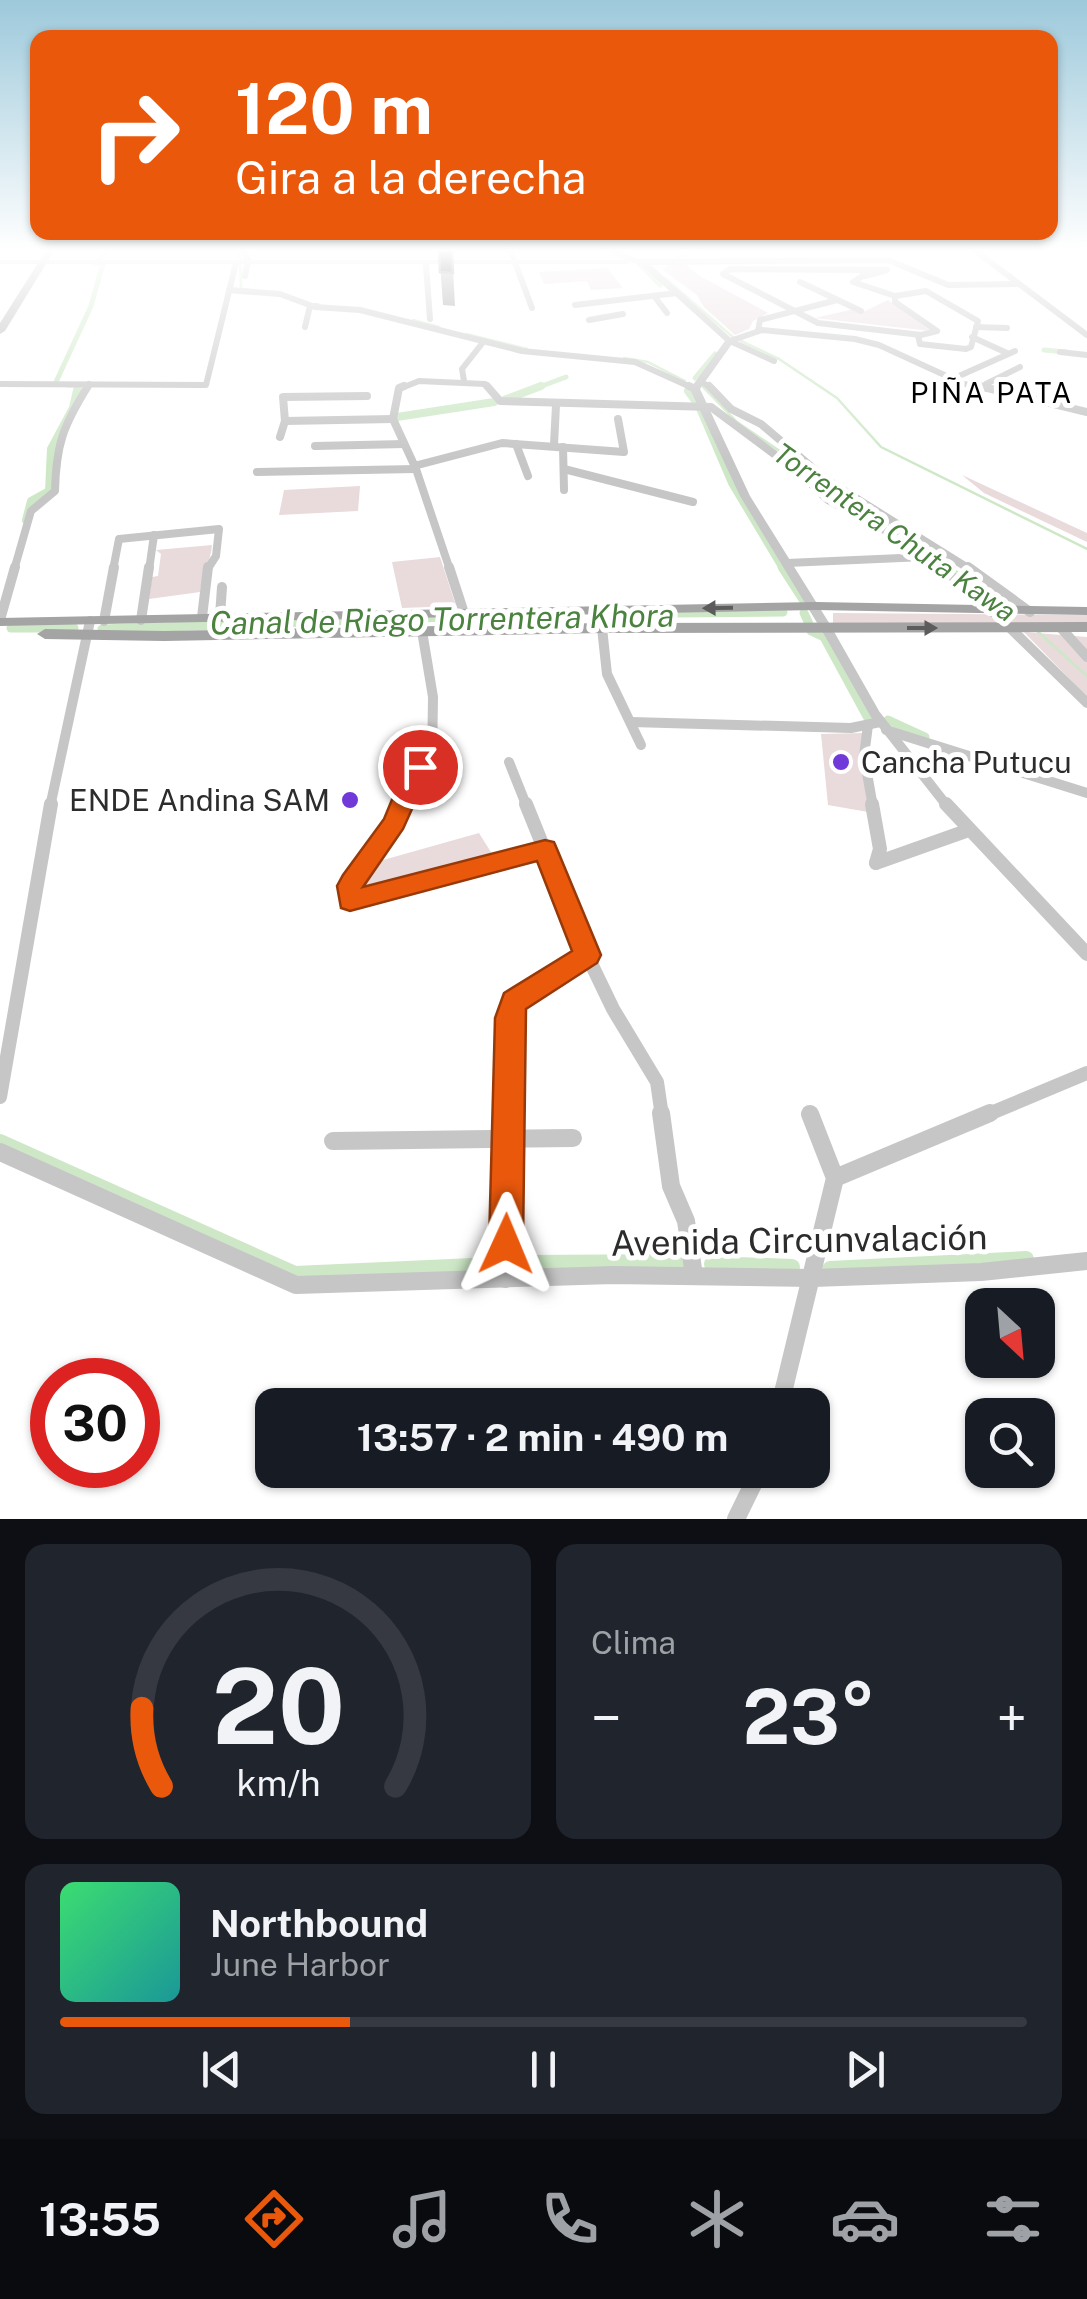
<!DOCTYPE html>
<html lang="es">
<head>
<meta charset="utf-8">
<style>
	body { margin:0; font-family:"Public Sans",sans-serif; background:#20242c; color:#f1f3f6; height:100vh; display:flex; flex-direction:column; font-size:38px; white-space:nowrap }
	* { box-sizing:border-box; margin:0 }
	p { font-size:32px; color:#9ea1a6 }
	.icon { flex:none; width:55px; height:55px; fill:none; stroke:currentColor; stroke-width:2; stroke-linecap:round; stroke-linejoin:round }
	.map { position:relative; height:1519px; overflow:hidden }
	.sheet { display:flex; flex-direction:column; gap:25px; padding:25px; background:#0d0f14; flex:1 }
	.sheet>* { flex:none }
	.hud { position:absolute; left:30px; top:30px; width:1028px; height:210px; border-radius:20px; box-shadow:0 2px 8px #0004; background:#ea580c; color:#fff; overflow:hidden }
	.needle { width:65px; rotate:154deg }
	.fabs { position:absolute; left:965px; top:1288px; display:grid; gap:20px }
	.fabs a { display:grid; place-items:center; width:90px; height:90px; border-radius:20px; background:#171b24; box-shadow:0 2px 8px #0004; font-size:50px }
	.speed { position:absolute; left:30px; top:1358px; display:flex; gap:20px; font-size:50px; font-weight:700; text-align:center }
	.speed>* { display:grid; place-content:center; width:130px; height:130px; border-radius:50%; background:#171b24; box-shadow:0 2px 8px #0004; line-height:1 }
	.speed .limit { border:15px solid #d22; background:#fff; color:#111 }
	.pin { position:absolute; display:grid; place-items:center; width:85px; height:85px; color:#fff; margin:-42px; border:5px solid #fff; border-radius:50%; box-shadow:0 2px 10px #0007 }
	.me { position:absolute; width:110px; margin:-55px; rotate:1deg; stroke-linejoin:round; filter:drop-shadow(0 0 8px #0008) }
	.turn { display:flex; align-items:center; gap:35px; height:210px; padding:0 40px; font-size:45px }
	.turn .icon { width:130px; height:130px; stroke-width:2.5 }
	.turn b { display:block; font-size:70px; line-height:85px }
	.big { font-size:75px; font-weight:700; line-height:1.1 }
	.sheet .card { flex:1; display:flex; flex-direction:column; justify-content:center; gap:15px; min-width:0; padding:0 35px; border-radius:20px; background:#20242c }
	.sheet .dial { align-items:center; gap:0 }
	.dial svg { height:260px; overflow:visible; fill:none; stroke:#363941; stroke-width:7; stroke-linecap:round; text-anchor:middle }
	.dial text { fill:#f1f3f6; stroke:none }
	.song { display:flex; align-items:center; gap:30px }
	.cover { width:120px; height:120px; border-radius:15px; background:linear-gradient(135deg,hsl(140 70% 55%),hsl(180 70% 35%)) }
	.played { height:10px; border-radius:5px; background:linear-gradient(90deg,#ea580c 30%,#363941 30%) }
	.keys { display:flex; justify-content:space-around; direction:ltr }
	.heat { display:flex; justify-content:space-between; align-items:center; font-size:55px; direction:ltr }
	.sheet .tiles { flex:1; display:grid; gap:25px; grid-template-columns:1fr 1fr }
	.card:last-child { grid-column:span 2 }
	.trip { position:absolute; left:255px; top:1388px; width:575px; height:100px; border-radius:20px; background:#171b24; box-shadow:0 2px 8px #0004; font-weight:700; line-height:100px; text-align:center }
	.menu { display:flex; height:160px; justify-content:space-around; align-items:center; background:#090b0e; color:#9ea1a6 }
	.menu .icon { width:70px; height:70px }
	.menu .selected { color:#ea580c }
	.menu b { font-size:45px; color:#f1f3f6 }
	.map>svg:first-child { display:block }
	.green { fill:#e9dadc }
	.lines { fill:none; stroke-linecap:round; stroke-linejoin:round }
	.stream { stroke:#cee8c7; stroke-width:2.5 }
	.canal-far3 { stroke:#cee8c7; stroke-width:5 }
	.canal-far2 { stroke:#cee8c7; stroke-width:8 }
	.canal-far1 { stroke:#cee8c7; stroke-width:9 }
	.canal { stroke:#cee8c7; stroke-width:16 }
	.minor-far4 { stroke:#c6c6c6; stroke-width:6 }
	.minor-far3 { stroke:#c6c6c6; stroke-width:8 }
	.minor-far2 { stroke:#c6c6c6; stroke-width:10 }
	.minor-far1 { stroke:#c6c6c6; stroke-width:14 }
	.minor { stroke:#c6c6c6; stroke-width:18 }
	.tertiary { fill:#c6c6c6; fill-rule:evenodd }
	.secondary { fill:#b6b6b6; fill-rule:evenodd }
	.primary { fill:#a4a4a4; fill-rule:evenodd }
	.wall { fill:#898989 }
	.building { fill:#131313; stroke:#5a5a5a; stroke-width:2.5 }
	.oneway { fill:#5c5c5c }
	.route { fill:#ea580c; stroke:#983908; stroke-width:2.5 }
	.poi-dot { fill:#7039d8; stroke:#fff; stroke-width:4 }
	.labels { text-anchor:middle; dominant-baseline:central; stroke-width:10; stroke-linejoin:round; paint-order:stroke }
	.far-neighbourhood-label { font-size:28px; letter-spacing:2.5px; fill:#000; stroke:#fff }
	.far-water-label { font-size:28px; font-style:italic; fill:#4b823f; stroke:#fff }
	.poi-label { font-size:30px; fill:#2c2c2c; stroke:#fff; text-anchor:start }
	.water-label { font-size:32px; font-style:italic; fill:#4b823f; stroke:#fff }
	.near-street-label { font-size:35px; fill:#2c2c2c; stroke:#fff }
</style>
</head>
<body>
<div class="map">
<svg width="1087" height="1519" viewBox="0 0 1087 1519">
	<rect width="100%" height="100%" fill="#fff"/>
	<g class="green">
		<polygon points="683,262 698,275 768,313 753,321 749,329 735,335 704,307 697,295 663,270 671,263"/>
		<polygon points="607,268 623,288 591,290 587,281 544,284 539,272"/>
		<polygon points="888,300 931,331 815,318 854,309 861,313"/>
		<polygon points="962,475 1087,533 1087,542 984,493"/>
		<polygon points="360,486 358,511 279,515 284,490"/>
		<path d="M212,545c-1,16 -10,29 -12,47l-51,7 3,-22 6,-1 3,-22 -5,-4z"/>
		<polygon points="440,557 456,606 402,608 392,562"/>
		<polygon points="833,613 1087,615 1087,626 833,623"/>
		<polygon points="1024,632 1087,637 1087,697"/>
		<polygon points="863,733 868,812 828,805 821,734"/>
		<polygon points="479,833 494,857 363,892 358,889 358,876 369,864"/>
	</g>
	<g class="lines">
		<g class="stream">
			<polyline points="225,249 240,255 241,287"/>
			<polyline points="676,259 702,249"/>
			<polyline points="665,278 734,338"/>
			<polyline points="413,320 439,327"/>
			<polyline points="466,334 527,349"/>
			<polyline points="741,341 779,359 837,398 881,447 1087,549"/>
			<polyline points="624,358 648,362 685,381"/>
			<polyline points="703,387 737,422 1007,606"/>
			<polyline points="1036,630 1087,676"/>
		</g>
		<g class="canal-far3">
			<polyline points="601,249 632,261"/>
			<polyline points="99,259 107,249"/>
			<polyline points="639,264 660,285"/>
			<polyline points="1044,350 1066,352"/>
			<polyline points="695,378 715,354"/>
			<polyline points="56,382 91,306 103,263 95,263"/>
			<polyline points="68,385 78,385 77,389"/>
			<polyline points="534,389 566,377"/>
		</g>
		<g class="canal-far2">
			<polyline points="688,391 696,402"/>
			<polyline points="504,400 541,386"/>
			<polyline points="699,406 732,483 784,570"/>
			<polyline points="397,417 494,402"/>
			<polyline points="26,520 31,501 49,491 51,449 73,408 78,386"/>
		</g>
		<g class="canal-far1">
			<polyline points="782,567 804,601"/>
			<polyline points="674,613 783,612"/>
			<polyline points="804,613 809,624"/>
			<polyline points="489,615 552,615"/>
			<polyline points="11,628 74,628"/>
			<polyline points="102,629 447,617"/>
			<polyline points="811,631 824,637 868,718"/>
			<polyline points="888,720 925,737"/>
		</g>
		<g class="canal">
			<polyline points="0,1142 295,1274 495,1265"/>
			<polyline points="524,1263 682,1262"/>
			<polyline points="712,1264 792,1267"/>
			<polyline points="830,1269 1026,1259"/>
		</g>
		<g class="minor-far4">
			<polyline points="243,249 248,261 245,276"/>
			<polyline points="510,249 532,308"/>
			<polyline points="973,249 1087,335"/>
			<polyline points="641,262 888,260 948,285 1019,284"/>
			<polyline points="426,265 430,319"/>
			<polygon points="730,269 860,270 866,274 853,282 895,296 895,302 937,331 921,335 818,323 723,274"/>
			<polyline points="860,270 887,270 865,276"/>
			<polyline points="800,282 861,311"/>
			<polyline points="229,290 280,294 315,307 360,310 522,351 635,362 695,389"/>
			<polyline points="654,296 667,313"/>
			<polyline points="895,296 926,291 978,321 971,347 966,349 920,344 918,335"/>
			<polyline points="575,305 677,293"/>
			<polyline points="589,320 623,314"/>
			<polyline points="305,327 310,306 317,306"/>
			<polyline points="976,327 1007,328"/>
			<polyline points="758,331 760,320 837,300"/>
			<polyline points="972,337 1007,353"/>
			<polyline points="730,341 762,330 855,339 879,345 964,384 994,389"/>
			<polyline points="730,341 774,361"/>
			<polyline points="1060,352 1087,355"/>
			<polyline points="959,376 1015,351"/>
			<polyline points="464,381 462,369 484,341"/>
			<polyline points="700,381 713,389"/>
			<polyline points="0,384 206,385 236,263"/>
			<polyline points="86,389 89,384"/>
			<polyline points="399,389 419,381 485,384 489,389"/>
			<polyline points="985,389 986,384 1020,367"/>
		</g>
		<g class="minor-far3">
			<polyline points="404,386 399,388 393,419 416,469 450,570"/>
			<polyline points="487,386 500,401 711,407 801,474 828,500 888,532 943,570"/>
			<polyline points="689,386 695,389"/>
			<polyline points="709,386 731,409 761,424 827,480 971,570"/>
			<polyline points="979,386 1087,412"/>
			<polyline points="285,421 393,419"/>
			<polyline points="280,437 285,421 283,397 367,396"/>
			<polyline points="516,444 528,476"/>
			<polyline points="554,445 556,405"/>
			<polyline points="315,446 404,444"/>
			<polyline points="563,447 564,490"/>
			<polyline points="414,466 502,443 624,452 618,419"/>
			<polyline points="564,469 693,502"/>
			<polyline points="257,472 416,469"/>
			<polyline points="787,563 924,557"/>
			<path d="M14,570l17,-59 24,-20c1,-46 8,-65 33,-105"/>
			<polyline points="113,570 119,539 219,529 216,556 207,570"/>
			<polyline points="149,570 154,535"/>
		</g>
		<g class="minor-far2">
			<polyline points="449,567 463,610"/>
			<polyline points="939,567 987,601 992,612"/>
			<polyline points="968,567 1030,612"/>
			<polyline points="220,616 222,587"/>
			<polyline points="202,617 208,567"/>
			<polyline points="0,620 15,567"/>
			<polyline points="141,620 149,567"/>
			<polyline points="104,621 114,567"/>
			<polyline points="825,626 875,714 948,807"/>
			<polyline points="602,628 607,674 641,745"/>
			<polyline points="1010,628 1087,703"/>
			<polyline points="1061,628 1087,657"/>
			<polyline points="631,722 851,728 880,722"/>
			<polyline points="868,725 864,756 873,807"/>
			<polyline points="886,730 1087,793"/>
			<polyline points="509,762 527,807"/>
			<polyline points="50,807 90,621"/>
			<polyline points="401,807 413,774 432,763 433,697 422,631"/>
		</g>
		<g class="minor-far1">
			<path d="M402,804c-13,34 -52,60 -52,97l195,-52"/>
			<polyline points="526,804 587,955 613,1009 657,1082 662,1116"/>
			<polyline points="872,804 880,849 876,863"/>
			<polyline points="946,804 1087,954"/>
			<polyline points="876,863 969,830"/>
			<polyline points="0,1097 51,804"/>
			<polyline points="508,1116 510,1018 514,1002 587,955"/>
			<polyline points="984,1116 1087,1073"/>
		</g>
		<g class="minor">
			<polyline points="661,1113 671,1186 686,1221 694,1276"/>
			<polyline points="333,1141 573,1138"/>
			<polyline points="0,1152 296,1285 613,1275 813,1278 981,1272 1087,1261"/>
			<polyline points="835,1178 990,1113"/>
			<polyline points="505,1279 508,1113"/>
			<polyline points="780,1405 835,1178 810,1114"/>
			<polyline points="736,1519 760,1470"/>
		</g>
		<polygon class="tertiary" points="603,249 613,249 649,263 734,341 700,389 750,496 831,626 830,629 820,629 819,626 740,496 690,389 725,341 643,267 630,261 627,264 0,264 0,260 627,260"/>
		<polygon class="secondary" points="47,249 55,249 5,331 0,334 0,323"/>
		<g class="primary">
			<polygon points="816,602 1087,607 1087,615 816,610 0,626 0,618"/>
			<polygon points="1087,622 1087,632 602,633 164,641 45,639 37,634 45,629 164,631 602,623"/>
		</g>
	</g>
	<polygon class="wall" points="439,249 452,249 455,306 443,305"/>
	<polygon class="building" points="439,249 452,249 453,273 440,272"/>
	<defs><path id="oneway-solid" d="M-6-.8H1V-3.2L6.5 0L1 3.2V.8H-6Z" transform="scale(2.5)"/></defs>
	<g class="oneway">
		<use href="#oneway-solid" transform="translate(718 608) rotate(179)"/>
		<use href="#oneway-solid" transform="translate(922 628)"/>
	</g>
	<linearGradient id="sky" x2="0" y2="1"><stop stop-color="#9dc9db"/><stop offset="0.54" stop-color="#fff"/><stop offset="1" stop-color="#fff" stop-opacity="0"/></linearGradient>
	<rect width="1087" height="462" fill="url(#sky)"/>
	<polygon class="route" points="420,759 431,767 403,829 363,887 545,840 554,842 557,849 601,955 597,963 526,1009 523,1244 518,1256 506,1261 494,1256 489,1244 495,1018 504,993 572,951 537,861 350,911 341,908 337,886 343,875 384,819 405,768"/>
	<g class="poi-dot">
		<circle cx="841" cy="762" r="10"/>
		<circle cx="350" cy="800" r="10"/>
	</g>
	<g class="labels">
		<g class="far-neighbourhood-label">
			<text x="992" y="392">PIÑA PATA</text>
		</g>
		<g class="far-water-label">
			<text transform="translate(895 532) rotate(35)">Torrentera Chuta Kawa</text>
		</g>
		<g class="poi-label">
			<text x="861" y="762">Cancha Putucu</text>
			<text x="330" y="800" text-anchor="end">ENDE Andina SAM</text>
		</g>
		<g class="water-label">
			<text transform="translate(442 619) rotate(-1)">Canal de Riego Torrentera Khora</text>
		</g>
		<g class="near-street-label">
			<text transform="translate(799 1240) rotate(-1)">Avenida Circunvalación</text>
		</g>
	</g>
</svg>
<div class="fabs">
<a><svg class="needle" viewBox="-14 -14 28 28"><path d="M0-13l5 13h-10z" fill="#e53935"/><path d="M0 13l5-13h-10z" fill="#9ea1a6"/></svg></a>
<a><svg class="icon" aria-label="search" viewBox="0 0 24 24"><circle cx="10" cy="10" r="6"/><path d="M15 15l6 6"/></svg></a>
</div>
<div class="speed"><div class="limit">30</div></div>
<div class="pin" style="left:420px;top:767px;background:#d93025"><svg class="icon" aria-label="arrive" viewBox="0 0 24 24"><path d="M6 21V4h12l-3 4 3 4H6"/></svg></div>
<svg class="me" style="left:506px;top:1244px" viewBox="-20 -20 40 40"><path d="M0-17L14 15 0 8-14 15z" fill="#ea580c" stroke="#fff" stroke-width="4"/></svg>
<div class="trip">13:57 · 2 min · 490 m</div>
<div class="hud">
<div class="turn"><svg class="icon" aria-label="right" viewBox="0 0 24 24"><path d="M7 20v-9h11M14 6l5 5-5 5"/></svg><div><b>120 m</b>Gira a la derecha</div></div>
</div>
</div>
<section class="sheet">
<div class="tiles">
<div class="card dial"><svg viewBox="0 0 100 80">
<path d="M14 69A42 42 0 1 1 86 69"/>
<path d="M14 69A42 42 0 0 1 8 45" stroke="#ea580c"/>
<text x="50" y="56" font-size="32" font-weight="700">20</text>
<text x="50" y="72" font-size="11">km/h</text>
</svg></div>
<div class="card"><p>Clima</p>
<div class="heat"><a>−</a><b class="big">23°</b><a>+</a></div>
</div>
<div class="card">
<div class="song"><i class="cover"></i><div><b>Northbound</b><p>June Harbor</p></div></div>
<div class="played"></div>
<div class="keys"><svg class="icon" aria-label="previous" viewBox="0 0 24 24"><path d="M18 5L8 12l10 7zM5 5v14"/></svg><svg class="icon" aria-label="pause" viewBox="0 0 24 24"><path d="M8 5v14M16 5v14"/></svg><svg class="icon" aria-label="next" viewBox="0 0 24 24"><path d="M6 5l10 7-10 7zM19 5v14"/></svg></div>
</div>
</div>
</section>
<nav class="menu">
<b>13:55</b>
<svg class="icon selected" aria-label="directions" viewBox="0 0 24 24"><path d="M12 3l9 9-9 9-9-9zM9 14v-3h6M13 9l2 2-2 2"/></svg>
<svg class="icon" aria-label="music" viewBox="0 0 24 24"><path d="M9 18V5l10-2v13"/><circle cx="6" cy="18" r="3"/><circle cx="16" cy="16" r="3"/></svg>
<svg class="icon" aria-label="phone" viewBox="0 0 24 24"><path d="M5 4h4l2 5-3 2q2 4 5 5l2-3 5 2v4C11 20 4 13 5 4z"/></svg>
<svg class="icon" aria-label="climate" viewBox="0 0 24 24"><path d="M12 3v18M4 7l16 10M4 17L20 7"/></svg>
<svg class="icon" aria-label="car" viewBox="0 0 24 24"><path d="M5 17H2v-5l4-1 3-4h7l3 4 3 1v5h-3M9 17h6M6 11h13"/><circle cx="7" cy="17" r="2"/><circle cx="17" cy="17" r="2"/></svg>
<svg class="icon" aria-label="filters" viewBox="0 0 24 24"><path d="M4 7h16M4 17h16"/><circle cx="9" cy="7" r="2"/><circle cx="15" cy="17" r="2"/></svg>
</nav>
</body>
</html>
